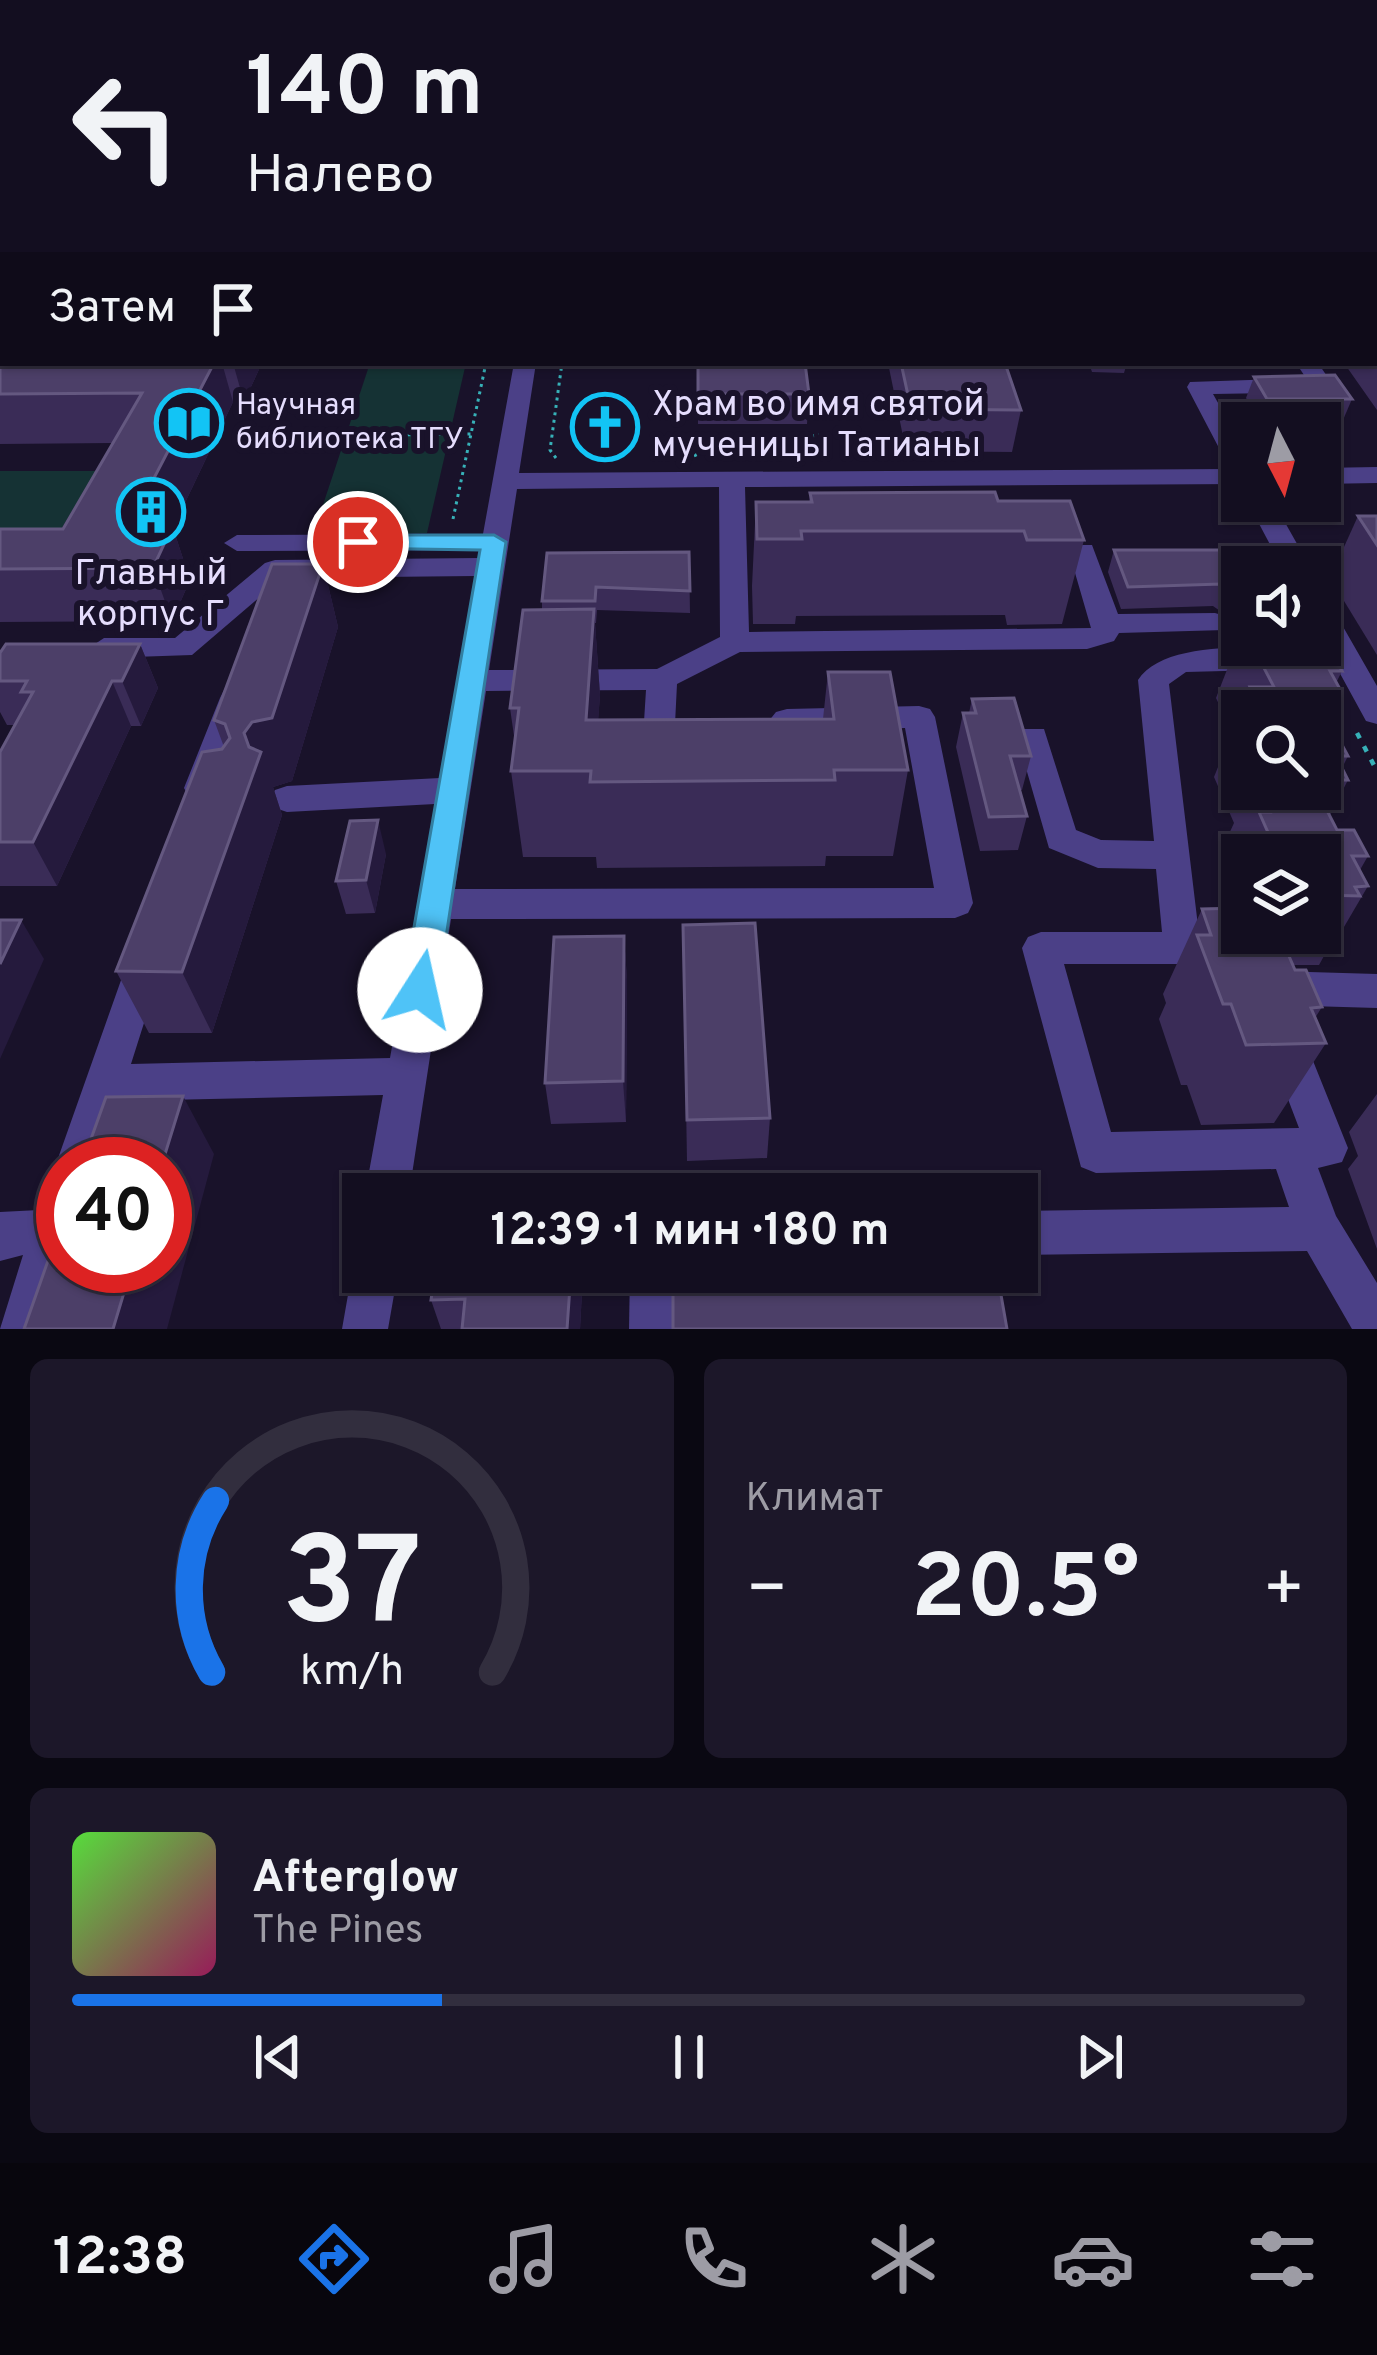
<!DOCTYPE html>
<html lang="ru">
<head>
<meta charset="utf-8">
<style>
	body { margin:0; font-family:Overpass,sans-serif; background:#1c1729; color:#f1f3f6; height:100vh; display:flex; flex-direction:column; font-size:45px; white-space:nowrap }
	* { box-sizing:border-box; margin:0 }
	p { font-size:39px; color:#9d9ca5 }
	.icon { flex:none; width:66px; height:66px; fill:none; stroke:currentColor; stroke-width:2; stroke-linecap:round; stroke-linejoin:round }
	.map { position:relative; height:1329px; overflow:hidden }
	.details { display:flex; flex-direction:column; gap:30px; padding:30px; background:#0a0812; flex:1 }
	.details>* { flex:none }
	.hud { position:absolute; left:0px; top:0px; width:1377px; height:366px; box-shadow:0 3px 9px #0004,0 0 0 3px #322e3e; background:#130e20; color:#f1f3f6; overflow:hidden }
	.needle { width:78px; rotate:174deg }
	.buttons { position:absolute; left:1221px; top:402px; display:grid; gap:24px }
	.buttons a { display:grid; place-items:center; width:120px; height:120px; border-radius:0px; background:#130e20; box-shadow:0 3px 9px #0004,0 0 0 3px #322e3e; font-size:60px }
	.speed { position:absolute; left:36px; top:1137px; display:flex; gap:24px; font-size:60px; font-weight:700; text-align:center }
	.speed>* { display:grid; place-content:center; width:156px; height:156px; border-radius:50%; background:#130e20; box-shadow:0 3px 9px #0004,0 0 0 3px #322e3e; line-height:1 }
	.speed .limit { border:18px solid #d22; background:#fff; color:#111 }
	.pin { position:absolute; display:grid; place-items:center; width:102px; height:102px; color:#fff; margin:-51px; border:6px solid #fff; border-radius:50%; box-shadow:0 3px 12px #0007 }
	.me { position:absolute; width:132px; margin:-66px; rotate:10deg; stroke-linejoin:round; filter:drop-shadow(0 0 9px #0008) }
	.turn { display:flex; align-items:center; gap:42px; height:252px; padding:0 48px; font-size:54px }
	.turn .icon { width:156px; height:156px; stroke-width:2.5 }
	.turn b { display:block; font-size:84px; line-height:102px }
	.then { display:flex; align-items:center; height:114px; padding:0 48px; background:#0003; gap:24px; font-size:45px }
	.big { font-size:90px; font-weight:700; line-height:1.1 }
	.details .tile { flex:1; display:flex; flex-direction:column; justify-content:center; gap:18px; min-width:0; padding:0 42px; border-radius:18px; background:#1c1729 }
	.details .dial { align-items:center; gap:0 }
	.dial svg { height:312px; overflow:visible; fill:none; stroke:#322e3e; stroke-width:7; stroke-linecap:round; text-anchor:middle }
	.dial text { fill:#f1f3f6; stroke:none }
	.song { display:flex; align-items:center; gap:36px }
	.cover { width:144px; height:144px; border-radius:18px; background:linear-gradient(135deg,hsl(110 70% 55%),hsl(330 70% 35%)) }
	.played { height:12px; border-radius:6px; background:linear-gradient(90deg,#1a73e8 30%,#322e3e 30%) }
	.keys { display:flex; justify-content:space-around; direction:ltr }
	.heat { display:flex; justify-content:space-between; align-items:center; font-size:66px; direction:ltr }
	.details .tiles { flex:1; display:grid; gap:30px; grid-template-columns:1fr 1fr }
	.tile:last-child { grid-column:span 2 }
	.trip { position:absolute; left:342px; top:1173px; width:696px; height:120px; border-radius:0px; background:#130e20; box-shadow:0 3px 9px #0004,0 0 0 3px #322e3e; font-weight:700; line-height:120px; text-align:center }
	.tabs { display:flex; height:192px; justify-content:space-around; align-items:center; background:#08060d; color:#9d9ca5 }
	.tabs .icon { width:84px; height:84px }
	.tabs .current { color:#1a73e8 }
	.tabs b { font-size:54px; color:#f1f3f6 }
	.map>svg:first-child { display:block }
	.green { fill:#153234 }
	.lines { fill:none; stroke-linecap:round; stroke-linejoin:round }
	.path-far1 { stroke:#37b1b8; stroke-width:3; stroke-dasharray:3 4.5; stroke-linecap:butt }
	.path { stroke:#37b1b8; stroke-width:4.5; stroke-dasharray:6 9; stroke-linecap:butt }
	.minor { fill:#4b4087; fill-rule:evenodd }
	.major { fill:#d369f8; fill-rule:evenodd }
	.wall { fill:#3a2c57; fill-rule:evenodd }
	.shaded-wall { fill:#251a3d }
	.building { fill:#4c3f68; stroke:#645880; stroke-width:3 }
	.route { fill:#4fc3f7; stroke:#337fa1; stroke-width:3 }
	.labels { text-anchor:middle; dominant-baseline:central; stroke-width:12; stroke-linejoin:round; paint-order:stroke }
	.far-poi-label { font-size:30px; fill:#e5ddfd; stroke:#19122a; text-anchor:start }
	.poi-label { font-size:36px; fill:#e5ddfd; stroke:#19122a; text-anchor:start }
</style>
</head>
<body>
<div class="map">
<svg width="1377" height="1329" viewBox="0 0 1377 1329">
	<rect width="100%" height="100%" fill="#19122a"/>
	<g class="green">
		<polygon points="288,0 1377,0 1377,100 1374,3 276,3"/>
		<polygon points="370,363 466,363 427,533 313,535"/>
		<polygon points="0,471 96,471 44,558 0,558"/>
	</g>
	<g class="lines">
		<g class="path-far1">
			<polyline points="203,3 215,0"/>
			<polyline points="280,436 471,434"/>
			<polyline points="694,456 713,446 841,433"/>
			<polyline points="556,458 550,450 562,363"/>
			<polyline points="453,519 486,363"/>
		</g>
		<polyline class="path" points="1357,733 1377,771"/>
		<g class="minor">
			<rect x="0" y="113" width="3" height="10"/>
			<path d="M514,363h22l-17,110 711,-4 -43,-82 3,-5 116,-4 -10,-15h22l15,22 -11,7 -109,2 29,51v39l-497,3 4,145 342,-4 -20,-69 -41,-2 -4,-6 4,-6h62l26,69 97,-1 10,3 4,7 -4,7 -106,3 -5,8 -27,8 -347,3 -63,32 -3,60 6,9 -5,8h-28l-5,-8 4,-63 -160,1 -31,198 479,-1 -29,-160 -110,3c-11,13 -17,19 -34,14l-5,-8 20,-25 11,-3 132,-3 11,3 5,8 38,186 -5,10 -13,5 -504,1 -42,275h-44l18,-99 -264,6 -21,63h-35l-1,15 -6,-15 75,-212 13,-5 13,5 6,11 -32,101 259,-6 45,-254 -148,8 -12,-4 -5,-9 5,-9 12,-4 153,-8 36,-202 -194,2 -90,77 -88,3 -15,-10 15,-10h71l90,-75 10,-3 204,-2 1,-8 -243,1 -13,-8 13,-8 246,-1zM719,487l1,150 -63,32 -168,1 28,-181z"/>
			<polygon points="1377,467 1377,483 1320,484 1320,468"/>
			<polygon points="1247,501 1273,501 1310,567 1282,567"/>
			<path d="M1320,602l10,2 47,82v38l-11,-3 -29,-53 -151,4 -17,12 29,242 23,15 6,11 -6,11 -13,5 -12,-4h-132l47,168 188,-4 -32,-84 6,-13 14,-5 14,5 47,117 -6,14 -24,6 18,48 41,67v46h-25l-45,-78 -290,4v-44l272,-4 -13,-38 -180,4 -15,-6 -59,-219 6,-11 13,-5h121l-6,-63 -58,-1 -49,-20 -32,-111 5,-8h22l32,101 25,10 53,1 -16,-161c28,-44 139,-31 188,-32l-6,-11z"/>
			<polygon points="235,687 246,690 250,698 218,788 213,797 201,800 189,797 184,788 220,698 224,690"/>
			<polygon points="1275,971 1377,974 1377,1008 1275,1005 1262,1000 1256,988 1262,976"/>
			<polygon points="63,1182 65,1266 44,1329 0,1329 23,1255 0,1261 0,1212 39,1210 48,1189"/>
			<polygon points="363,1254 363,1272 398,1272 388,1329 342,1329 352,1272"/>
			<polygon points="630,1272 676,1272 675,1329 629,1329"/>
		</g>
		<g class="major">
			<rect x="1374" y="118" width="3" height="10"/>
			<rect x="0" y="136" width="3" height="10"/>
		</g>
	</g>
	<g class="wall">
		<polygon points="3,146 3,206 2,206 0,201 0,149"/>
		<polygon points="1374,219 1377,223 1377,410 1344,363 1374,363"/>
		<polygon points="0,289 3,363 262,363 244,402 233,402 173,528 190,580 172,621 0,622 0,569 63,529 113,443 0,444"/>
		<polygon points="698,363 809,394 807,424 698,424"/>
		<polygon points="888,363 981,363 1021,410 1012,452 906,451"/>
		<polygon points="1025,363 1127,363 1124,373 1092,372 1090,366 1026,365"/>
		<polygon points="1254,377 1352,399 1343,420 1260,420 1246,398"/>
		<polygon points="810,493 998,501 1084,540 1062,624 1007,625 1005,615 796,616 795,624 753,624 752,586 756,502 809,502"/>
		<polygon points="1358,516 1377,516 1377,655 1330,578"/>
		<polygon points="1114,550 1242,567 1242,619 1230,618 1213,606 1121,609 1108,572"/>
		<polygon points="689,552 690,613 597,610 596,623 595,623 600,695 598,720 823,719 828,672 908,770 893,856 826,856 825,866 597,868 596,857 523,857 511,771 515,743 510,708 542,609 542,601"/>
		<polygon points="323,564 338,627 292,781 273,787 282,815 212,1033 149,1033 116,971 224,747 214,720"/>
		<path d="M1242,631v14h73l3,5 24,21 -6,12 5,8 -13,28 20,37 -6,12 6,12 -18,35 7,15 31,26 -8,14 8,16 -41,70h-3l-5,9h-27l30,42 -7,11 11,25 -52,80 -73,2 -14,-40h-6l-22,-66 7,-16 -3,-9 39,-85h35l-11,-27 5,-12 -9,-21 12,-26 -20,-46 18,-45 -16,-34zM1242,711h78v78h-78zM1242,855h78v78h-78z"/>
		<polygon points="140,644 158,688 141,726 131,726 57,886 0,886 0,752 15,725 7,725 0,712 0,653"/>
		<polygon points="972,699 1031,756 1022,790 1020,790 1027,816 1018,850 980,851 956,747 963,713 969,713"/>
		<polygon points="386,854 375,913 346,914 336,881"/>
		<polygon points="683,925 770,1118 767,1158 687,1161"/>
		<polygon points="624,936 627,980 626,1122 551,1124 545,1083"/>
		<polygon points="1377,1094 1377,1249 1348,1169 1358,1156 1349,1132"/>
		<polygon points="435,1272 583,1272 580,1329 441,1329 431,1300"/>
	</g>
	<g class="shaded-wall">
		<polygon points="1377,144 1377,176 1374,176 1374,145"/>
		<polygon points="214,363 222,363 233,402 173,528 190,580 172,621 153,568 128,528"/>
		<polygon points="233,363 262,363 244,402"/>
		<polygon points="323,564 338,627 292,781 273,787 282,815 212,1033 182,972 244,733"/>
		<polygon points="594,609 600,695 594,782 586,720"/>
		<polygon points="140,644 158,688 141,726 122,681"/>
		<polygon points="112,681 131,726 57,886 33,842"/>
		<polygon points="378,820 386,854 375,913 366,880"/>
		<polygon points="21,920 44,959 0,1059 0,964"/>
		<polygon points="624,936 627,980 626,1122 623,1081"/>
		<polygon points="183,1096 214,1154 167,1329 113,1329 132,1266 165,1266 165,1164 162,1164"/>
		<polygon points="571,1272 583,1272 580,1329 567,1329"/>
	</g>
	<g class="building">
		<polygon points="1377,125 1377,144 1374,145 1374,126"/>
		<polygon points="3,146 3,163 0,163 0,149"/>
		<polygon points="1374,219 1377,223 1377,350 1374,346"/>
		<polygon points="0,289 3,289 3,363 214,363 128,528 172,527 153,568 0,569 0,529 63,529 142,393 0,394"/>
		<polygon points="698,363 805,363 809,394 698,394"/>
		<polygon points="901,363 981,363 982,366 1006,366 1021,410 911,409"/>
		<polygon points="1335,375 1352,399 1267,399 1254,377"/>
		<polygon points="995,492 998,501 1070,501 1084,540 1027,540 1024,531 801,531 802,539 757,539 756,502 812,502 810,493"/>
		<polygon points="1358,516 1377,516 1377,545"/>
		<polygon points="1114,550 1258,550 1267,567 1242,567 1242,596 1239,596 1221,584 1128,587"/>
		<polygon points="689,552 690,591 596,587 595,601 542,601 547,553"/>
		<polygon points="272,564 323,564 272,718 252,722 244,733 249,747 261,752 182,972 116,971 202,752 222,749 230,738 225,724 214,720"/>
		<polygon points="594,609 586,720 834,719 828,672 890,672 908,770 834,770 835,780 590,782 591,771 511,771 519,708 510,708 523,610"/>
		<polygon points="6,644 140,644 122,681 112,681 33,842 0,842 0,752 33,692 21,692 27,681 0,681 0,653"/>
		<polygon points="1252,645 1315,645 1318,650 1329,650 1342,671 1330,671 1341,691 1313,691 1348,756 1336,756 1348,780 1320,780 1320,711 1246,711 1244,707 1259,706 1250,687 1274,687"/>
		<polygon points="1014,698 1031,756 1010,756 1027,816 989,817 963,713 976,713 972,699"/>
		<polygon points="1259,789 1316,789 1337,830 1354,830 1368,856 1352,856 1368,886 1355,887 1360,896 1320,895 1320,855 1278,855 1259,812 1270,812"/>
		<polygon points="378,820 366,880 336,881 350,821"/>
		<polygon points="1242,908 1242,933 1279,933 1295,970 1306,970 1322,1007 1311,1008 1326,1043 1246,1045 1231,1004 1223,1004 1197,935 1211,935 1202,909"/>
		<polygon points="0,920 21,920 0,964"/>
		<polygon points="755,923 770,1118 687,1120 683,925"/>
		<polygon points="624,936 623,1081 545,1083 554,937"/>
		<polygon points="183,1096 162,1164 82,1164 106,1097"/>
		<polygon points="63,1218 63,1266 132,1266 113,1329 24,1329"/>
		<polygon points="435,1272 571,1272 567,1329 462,1329 465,1299 431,1300"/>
		<polygon points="673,1272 997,1272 1007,1329 673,1329"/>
	</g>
	<polygon class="route" points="358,535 494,535 506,542 438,990 433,1001 420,1005 408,1001 403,990 480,550 350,548 350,537"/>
	<defs>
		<g id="library-ring" transform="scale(3.45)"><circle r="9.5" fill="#19122a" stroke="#12c4f5" stroke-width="1.5"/><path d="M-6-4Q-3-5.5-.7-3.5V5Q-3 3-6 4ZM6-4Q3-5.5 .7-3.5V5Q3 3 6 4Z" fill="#12c4f5"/></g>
		<g id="church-ring" transform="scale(3.45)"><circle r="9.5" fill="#19122a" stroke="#12c4f5" stroke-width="1.5"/><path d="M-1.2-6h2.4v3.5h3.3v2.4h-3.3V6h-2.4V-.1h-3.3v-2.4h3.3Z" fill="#12c4f5"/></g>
		<g id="building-ring" transform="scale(3.45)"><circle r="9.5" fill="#19122a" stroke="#12c4f5" stroke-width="1.5"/><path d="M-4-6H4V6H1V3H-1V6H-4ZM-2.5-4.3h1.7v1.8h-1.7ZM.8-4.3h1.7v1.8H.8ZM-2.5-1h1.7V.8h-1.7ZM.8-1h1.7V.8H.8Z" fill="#12c4f5"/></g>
	</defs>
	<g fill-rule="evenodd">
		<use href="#library-ring" x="189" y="423"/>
		<use href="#church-ring" x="605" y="427"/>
		<use href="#building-ring" x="151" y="512"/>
	</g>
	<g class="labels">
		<g class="far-poi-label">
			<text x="236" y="406">Научная<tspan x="236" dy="34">библиотека ТГУ</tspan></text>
		</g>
		<g class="poi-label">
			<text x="652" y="406">Храм во имя святой<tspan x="652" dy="41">мученицы Татианы</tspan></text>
			<text x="151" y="575" text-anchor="middle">Главный<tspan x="151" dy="41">корпус Г</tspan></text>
		</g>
	</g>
</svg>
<div class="buttons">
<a><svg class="needle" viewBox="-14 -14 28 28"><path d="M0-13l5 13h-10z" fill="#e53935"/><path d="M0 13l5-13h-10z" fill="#9d9ca5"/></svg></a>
<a><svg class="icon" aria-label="sound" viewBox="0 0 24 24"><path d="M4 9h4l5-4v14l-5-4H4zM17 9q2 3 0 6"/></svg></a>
<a><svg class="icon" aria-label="search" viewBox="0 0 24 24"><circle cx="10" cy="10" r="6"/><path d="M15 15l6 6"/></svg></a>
<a><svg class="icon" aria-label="layers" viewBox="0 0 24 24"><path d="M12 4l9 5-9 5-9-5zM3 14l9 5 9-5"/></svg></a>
</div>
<div class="speed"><div class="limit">40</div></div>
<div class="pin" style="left:358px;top:542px;background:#d93025"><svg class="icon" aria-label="arrive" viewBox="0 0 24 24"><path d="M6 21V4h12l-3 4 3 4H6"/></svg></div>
<svg class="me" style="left:420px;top:990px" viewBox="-20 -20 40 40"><circle r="19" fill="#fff"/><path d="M0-13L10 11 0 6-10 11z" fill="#4fc3f7"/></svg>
<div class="trip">12:39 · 1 мин · 180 m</div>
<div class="hud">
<div class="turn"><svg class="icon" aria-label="left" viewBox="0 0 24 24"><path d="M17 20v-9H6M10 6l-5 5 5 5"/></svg><div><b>140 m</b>Налево</div></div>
<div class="then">Затем<svg class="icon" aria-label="arrive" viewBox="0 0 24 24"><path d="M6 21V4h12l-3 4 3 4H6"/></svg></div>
</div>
</div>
<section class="details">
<div class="tiles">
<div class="tile dial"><svg viewBox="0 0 100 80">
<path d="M14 69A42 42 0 1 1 86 69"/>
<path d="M14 69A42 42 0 0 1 15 25" stroke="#1a73e8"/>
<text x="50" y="56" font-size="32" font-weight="700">37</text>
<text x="50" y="72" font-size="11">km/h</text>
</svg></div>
<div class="tile"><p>Климат</p>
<div class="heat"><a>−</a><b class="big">20.5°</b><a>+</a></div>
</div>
<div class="tile">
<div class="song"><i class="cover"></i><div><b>Afterglow</b><p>The Pines</p></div></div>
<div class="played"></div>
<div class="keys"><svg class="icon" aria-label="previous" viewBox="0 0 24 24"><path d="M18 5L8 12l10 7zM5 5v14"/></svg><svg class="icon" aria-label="pause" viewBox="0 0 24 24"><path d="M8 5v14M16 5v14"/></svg><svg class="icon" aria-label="next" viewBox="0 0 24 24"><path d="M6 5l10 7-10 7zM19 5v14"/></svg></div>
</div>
</div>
</section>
<nav class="tabs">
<b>12:38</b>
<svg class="icon current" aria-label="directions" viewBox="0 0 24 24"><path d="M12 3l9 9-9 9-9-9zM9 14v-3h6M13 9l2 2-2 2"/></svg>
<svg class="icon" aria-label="music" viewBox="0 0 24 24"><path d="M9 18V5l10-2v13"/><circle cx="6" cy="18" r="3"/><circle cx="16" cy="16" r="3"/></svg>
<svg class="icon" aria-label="phone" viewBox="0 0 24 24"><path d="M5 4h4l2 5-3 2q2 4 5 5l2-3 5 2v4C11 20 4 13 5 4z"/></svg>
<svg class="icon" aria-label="climate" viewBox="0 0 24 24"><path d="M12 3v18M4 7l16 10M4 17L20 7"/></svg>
<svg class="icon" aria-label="car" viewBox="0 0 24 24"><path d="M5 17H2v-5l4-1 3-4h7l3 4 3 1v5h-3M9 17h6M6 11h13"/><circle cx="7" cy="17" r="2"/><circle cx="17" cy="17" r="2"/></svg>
<svg class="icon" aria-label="filters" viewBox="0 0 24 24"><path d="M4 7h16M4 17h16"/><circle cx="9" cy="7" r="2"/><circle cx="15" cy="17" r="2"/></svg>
</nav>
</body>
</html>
